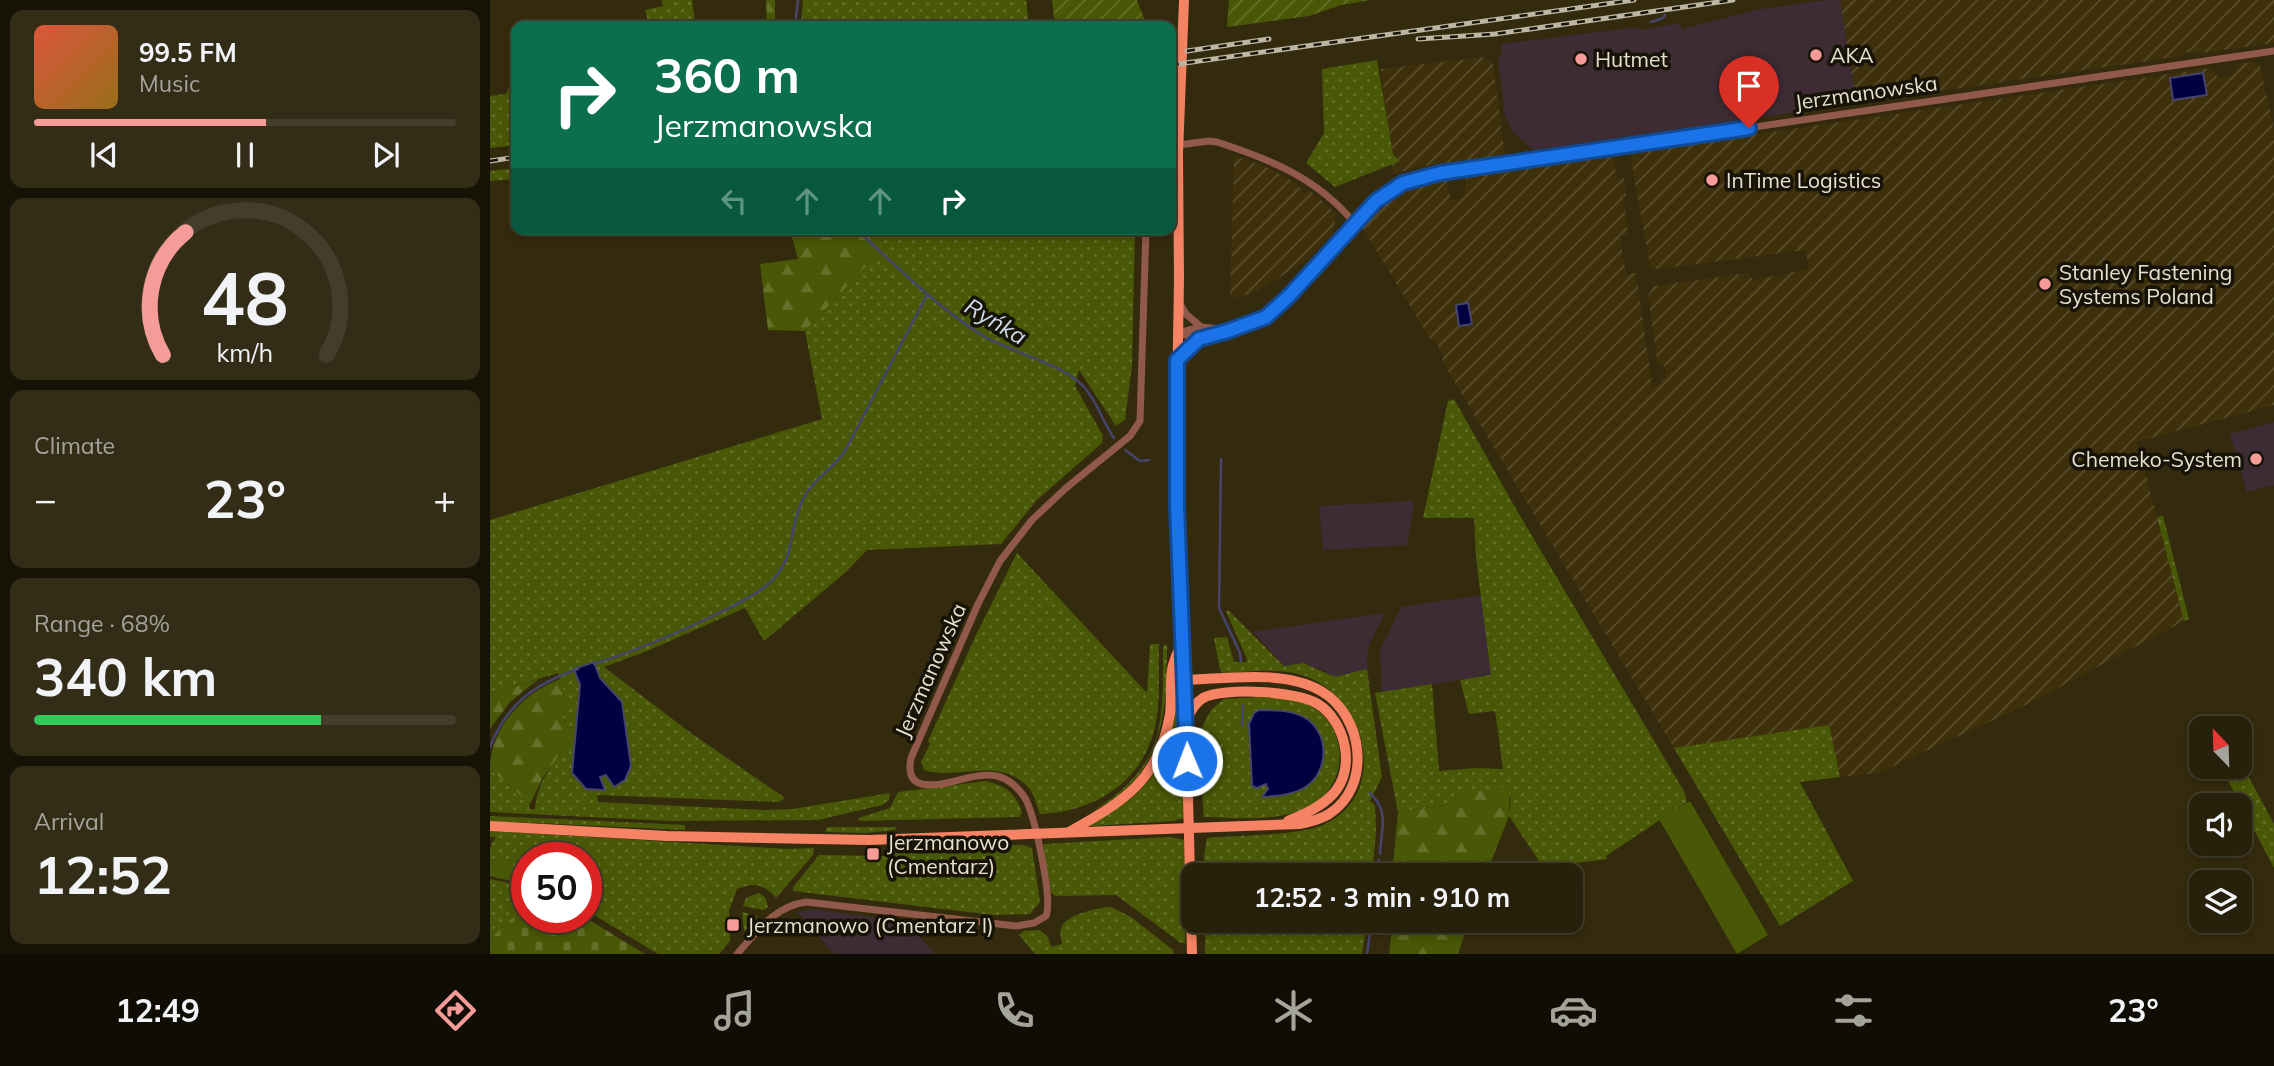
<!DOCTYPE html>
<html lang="en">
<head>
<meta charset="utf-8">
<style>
	body { margin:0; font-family:Mulish,sans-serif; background:#332d18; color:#f1f3f6; height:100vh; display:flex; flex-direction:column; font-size:26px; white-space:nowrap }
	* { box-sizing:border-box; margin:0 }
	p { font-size:23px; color:#a4a39c }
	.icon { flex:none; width:38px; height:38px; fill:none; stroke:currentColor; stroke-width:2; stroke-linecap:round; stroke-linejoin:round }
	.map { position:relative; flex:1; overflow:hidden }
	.details { display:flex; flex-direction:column; gap:10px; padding:10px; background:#151206; width:490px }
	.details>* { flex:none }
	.top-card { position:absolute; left:21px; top:21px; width:665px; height:214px; border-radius:14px; box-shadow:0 4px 10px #0003,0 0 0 2px #433e2b; background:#0b6e4f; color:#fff; overflow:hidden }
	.needle { width:46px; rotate:337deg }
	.controls { position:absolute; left:1699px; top:716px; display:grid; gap:14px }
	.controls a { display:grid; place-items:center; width:63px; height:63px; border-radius:14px; background:#27200a; box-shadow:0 4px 10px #0003,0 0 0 2px #433e2b; font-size:35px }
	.speed { position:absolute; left:21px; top:842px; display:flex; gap:14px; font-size:35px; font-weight:700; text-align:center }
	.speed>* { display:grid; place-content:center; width:91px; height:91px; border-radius:50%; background:#27200a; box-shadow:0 4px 10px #0003,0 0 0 2px #433e2b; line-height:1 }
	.speed .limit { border:10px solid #d22; background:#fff; color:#111 }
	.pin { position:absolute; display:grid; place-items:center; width:60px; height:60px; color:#fff; margin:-72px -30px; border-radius:50% 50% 50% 0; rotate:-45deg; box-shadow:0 0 7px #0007 }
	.pin .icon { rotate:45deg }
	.me { position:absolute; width:77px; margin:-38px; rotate:359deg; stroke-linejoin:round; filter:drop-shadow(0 0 5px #0008) }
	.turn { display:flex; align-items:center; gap:24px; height:147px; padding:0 28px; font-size:32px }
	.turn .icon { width:91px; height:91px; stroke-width:2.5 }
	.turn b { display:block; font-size:49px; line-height:60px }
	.lanes { display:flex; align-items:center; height:66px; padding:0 28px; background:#0003; justify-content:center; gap:35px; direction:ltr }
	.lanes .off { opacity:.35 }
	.big { font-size:52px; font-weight:700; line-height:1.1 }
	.details .widget { flex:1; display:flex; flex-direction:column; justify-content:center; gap:10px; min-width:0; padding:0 24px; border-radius:14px; background:#332d18 }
	.details .dial { align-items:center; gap:0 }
	.dial svg { height:182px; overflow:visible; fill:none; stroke:#433e2b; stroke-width:7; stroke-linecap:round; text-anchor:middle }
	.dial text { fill:#f1f3f6; stroke:none }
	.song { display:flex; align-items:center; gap:21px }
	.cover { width:84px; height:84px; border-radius:10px; background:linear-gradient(135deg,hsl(10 70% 55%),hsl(40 70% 35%)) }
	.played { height:7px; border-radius:4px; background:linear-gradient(90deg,#f59b98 55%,#433e2b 55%) }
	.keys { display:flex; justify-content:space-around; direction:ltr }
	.heat { display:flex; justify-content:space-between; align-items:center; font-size:38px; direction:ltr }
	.charge { height:10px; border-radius:5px; background:linear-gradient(90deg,#34c759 68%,#433e2b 0) }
	.trip { position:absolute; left:691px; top:863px; width:402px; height:70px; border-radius:14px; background:#27200a; box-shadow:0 4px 10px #0003,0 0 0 2px #433e2b; font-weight:700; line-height:70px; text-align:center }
	.menu { display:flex; height:112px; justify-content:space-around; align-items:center; background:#100d04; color:#a4a39c }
	.menu .icon { width:49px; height:49px }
	.menu .selected { color:#f59b98 }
	.menu b { font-size:32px; color:#f1f3f6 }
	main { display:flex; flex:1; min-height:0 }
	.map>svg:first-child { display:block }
	.commercial { fill:#3e2c35 }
	.industrial { fill:url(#industrial-furrows) }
	.grass { fill:url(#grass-dots) }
	.forest { fill:url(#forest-firs) }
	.cemetery { fill:url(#cemetery-stones) }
	.park { fill:#495806 }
	.garden { fill:url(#garden-furrows) }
	.water { fill:#010141; stroke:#46446c; stroke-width:2 }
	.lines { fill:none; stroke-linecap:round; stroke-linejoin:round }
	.stream { stroke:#46446c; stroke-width:2.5 }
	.minor { stroke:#91594a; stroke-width:7 }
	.major { stroke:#f68364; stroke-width:10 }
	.rail-casing { stroke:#bdb6a3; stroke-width:5 }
	.rail { stroke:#171307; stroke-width:2.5; stroke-dasharray:8; stroke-linecap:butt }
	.route-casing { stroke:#114b97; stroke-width:18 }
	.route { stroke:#1a73e8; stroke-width:12 }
	.poi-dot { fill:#f59b98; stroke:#171307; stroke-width:2.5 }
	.labels { text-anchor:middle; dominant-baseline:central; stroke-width:7; stroke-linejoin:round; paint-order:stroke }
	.poi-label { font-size:21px; fill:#e6e0d0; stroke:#171307; text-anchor:start }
	.street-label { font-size:21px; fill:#e6e0d0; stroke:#171307 }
	.water-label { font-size:23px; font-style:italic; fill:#d0daed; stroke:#171307 }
</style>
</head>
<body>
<main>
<section class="details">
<div class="widget">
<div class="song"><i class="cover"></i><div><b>99.5 FM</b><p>Music</p></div></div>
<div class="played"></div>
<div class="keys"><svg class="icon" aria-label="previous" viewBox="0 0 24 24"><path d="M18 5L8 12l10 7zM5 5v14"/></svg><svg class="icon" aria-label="pause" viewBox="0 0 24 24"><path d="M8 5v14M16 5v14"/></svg><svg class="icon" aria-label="next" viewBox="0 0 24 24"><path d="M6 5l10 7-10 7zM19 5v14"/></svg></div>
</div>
<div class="widget dial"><svg viewBox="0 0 100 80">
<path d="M14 69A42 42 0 1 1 86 69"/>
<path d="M14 69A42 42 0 0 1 24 15" stroke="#f59b98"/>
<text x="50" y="56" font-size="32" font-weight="700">48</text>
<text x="50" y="72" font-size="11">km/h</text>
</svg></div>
<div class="widget"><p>Climate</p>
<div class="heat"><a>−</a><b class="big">23°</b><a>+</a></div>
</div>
<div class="widget"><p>Range · 68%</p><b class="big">340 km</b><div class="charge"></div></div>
<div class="widget"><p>Arrival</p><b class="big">12:52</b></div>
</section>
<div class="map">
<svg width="1784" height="954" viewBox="0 0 1784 954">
	<defs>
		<pattern id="industrial-furrows" width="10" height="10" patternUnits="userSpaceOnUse" patternTransform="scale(1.75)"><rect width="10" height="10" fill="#3d300b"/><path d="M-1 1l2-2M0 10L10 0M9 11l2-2" fill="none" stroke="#594e2e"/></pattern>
		<pattern id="grass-dots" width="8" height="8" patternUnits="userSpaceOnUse" patternTransform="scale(1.75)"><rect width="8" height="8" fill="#495806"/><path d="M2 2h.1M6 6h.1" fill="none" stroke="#637029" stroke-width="1.8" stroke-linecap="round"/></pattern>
		<pattern id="forest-firs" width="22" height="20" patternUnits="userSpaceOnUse" patternTransform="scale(1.75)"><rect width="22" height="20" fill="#495806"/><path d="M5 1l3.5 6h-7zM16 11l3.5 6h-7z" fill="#637029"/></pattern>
		<pattern id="cemetery-stones" width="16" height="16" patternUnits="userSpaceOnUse" patternTransform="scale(1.75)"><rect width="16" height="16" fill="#495806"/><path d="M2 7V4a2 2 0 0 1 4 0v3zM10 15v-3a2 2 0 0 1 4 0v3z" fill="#637029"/></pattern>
		<pattern id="garden-furrows" width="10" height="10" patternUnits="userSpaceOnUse" patternTransform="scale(1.75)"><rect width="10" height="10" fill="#495806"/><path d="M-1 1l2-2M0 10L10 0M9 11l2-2" fill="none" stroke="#637029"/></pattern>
	</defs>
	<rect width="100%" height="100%" fill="#342a0e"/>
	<g class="commercial">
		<polygon points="1338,0 1350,0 1367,103 1044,150 1023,132 1015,116 1008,57 1012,56 1011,44 1148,27 1149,30 1190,23 1192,29 1271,9"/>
		<polygon points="1784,422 1784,485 1757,492 1740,434"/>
		<polygon points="924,501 917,545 833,550 829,506"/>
		<polygon points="991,595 1001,675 892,692 890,651 911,607"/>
		<polygon points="895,613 879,645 877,660 882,711 850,680 830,669 813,663 794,666 763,632"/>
		<polygon points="324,909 417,922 445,954 344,954 307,912"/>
	</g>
	<g class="industrial">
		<polygon points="1350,0 1784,0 1784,43 1704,54 1701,52 1694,53 1692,56 1367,103"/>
		<polygon points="993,57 1003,64 1015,155 934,166 903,174 891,69"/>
		<polygon points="1763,62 1770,66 1784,129 1784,405 1646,442 1648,447 1655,453 1652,460 1694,621 1536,705 1388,773 1350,777 1338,725 1184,748 952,361 953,355 946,342 940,339 872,227 898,203 925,187 957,180 961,200 974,197 976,177 1123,157 1127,178 1134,178 1136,196 1133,197 1138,235 1130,236 1136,274 1146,273 1162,385 1170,384 1176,373 1175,367 1167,360 1158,295 1164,286 1258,273 1263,280 1319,269 1316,250 1168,269 1160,266 1144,178 1141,156 1143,152 1721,68 1729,79 1741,76 1744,69 1750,64"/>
		<polygon points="744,156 772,165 806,183 814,192 820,191 825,194 846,214 843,233 820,258 766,292 740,299"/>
	</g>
	<g class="grass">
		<polygon points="172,0 202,0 205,22 196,26 159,26 155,10 173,6"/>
		<polygon points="313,0 536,0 539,26 311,26"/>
		<polygon points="887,60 903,154 910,161 845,187 816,163 834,133 832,69"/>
		<polygon points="26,72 26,145 0,148 0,96 16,94"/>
		<polygon points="26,168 26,179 0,181 0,171"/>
		<path d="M381,229h264l-3,136 -7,55 -9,6 -37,-56 -4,16 28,50 -1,7 -65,57 -36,44 -134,6 -21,22 -82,69 -19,-33 -98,43 -43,16 87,66 94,65 -6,4 -182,-7 1,7 167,8 28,-1 97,-16 -1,7 -7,5 -64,15 -146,1 -182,-9v-43l40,35 -1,5h6c2,-29 20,-48 37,-71l-9,-21 2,-22 -7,-22 -63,19 -5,5v-177l332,-101 -17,-88 81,-86z"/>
		<polygon points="964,399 1026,509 1194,791 1197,802 1116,856 1117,859 1053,867 1019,816 1021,797 980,792 955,805 908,812 885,693 942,684 949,771 985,768 1013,769 1005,711 979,714 970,680 1001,675 986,558 984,518 933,518 958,401"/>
		<polygon points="1673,516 1699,619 1694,621 1667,517"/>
		<path d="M527,553l130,140 3,-49h9c-1,30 3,68 -8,97 -18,48 -63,71 -111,73 -3,-8 -6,-20 -11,-26 -31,-33 -69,-7 -105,-18l-3,-8 9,-18 -2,-3 48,-106z"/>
		<path d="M738,610l56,56 19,-3 32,14 32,-8 15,108 -12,24 5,4 1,26 -4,44h-168v-19l3,-18c30,-3 91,-2 116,-13 65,-29 46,-120 -11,-146 -28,-13 -60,-7 -89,-6l-3,-3 -6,-32 13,-1 7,25h12l1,-3 -21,-48z"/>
		<path d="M677,645c0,72 -4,132 -76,167 8,-6 18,-11 26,-18 52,-44 45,-87 46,-148z"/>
		<path d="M686,688h2l6,130 -10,3 -83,5 -1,-3c64,-29 83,-67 86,-135z"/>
		<path d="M770,697c17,1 37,0 53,10 38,25 35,82 -7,101 -29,14 -70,10 -102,9l-5,-59 2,-29 10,-19 13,-11z"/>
		<polygon points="1339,725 1350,777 1310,782 1363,881 1290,926 1184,748"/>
		<polygon points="1750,761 1784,824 1784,868 1731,767 1750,766"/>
		<path d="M496,781c21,6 28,10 36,31l-2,5 -161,4 -1,-3 32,-10 8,-16z"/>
		<polygon points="0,816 195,825 195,830 0,821"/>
		<polygon points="337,827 406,827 405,830 376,833 335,832"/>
		<path d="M0,831l297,18 27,-1 -1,7 -37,43c-13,-14 -21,-16 -39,-9l-8,22 1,30 -11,13h-61l-72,-44v-52h-59v20l-37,-20v-11l6,-10h-6z"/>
		<polygon points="679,837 695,840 695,943 691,943 626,895 566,896 561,893 553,844"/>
		<polygon points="533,845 542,848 550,902 540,914 503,915 303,891 303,887 329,855 395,856 396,851 418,846"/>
		<polygon points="0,879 37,887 37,904 0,939"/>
		<polygon points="269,893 275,897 278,907 273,910 253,906 256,898"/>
		<path d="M621,907l20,10 42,33 1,4h-139l-16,-19 5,-4 16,-1 8,7 3,10 11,-3c-1,-6 -3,-13 0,-18 6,-12 36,-18 49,-19z"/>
		<polygon points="252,912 267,916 266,920 256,930 254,931"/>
		<polygon points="715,921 715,920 877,921 872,954 715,954"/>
	</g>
	<g class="forest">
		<polygon points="276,0 285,0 285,26 277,26"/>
		<polygon points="300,229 381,229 396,245 315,331 278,330 270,264 308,259"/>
		<polygon points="49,679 20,702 0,729 0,697 5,692"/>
		<path d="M70,679l5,16 -2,22 9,21 -29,39 -13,27 -40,-35c0,-41 33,-76 70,-90z"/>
		<polygon points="1020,786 1019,816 1001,862 908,870 903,864 908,812 955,805 980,792"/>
		<polygon points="0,858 37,878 37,881 30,883 0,876"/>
		<polygon points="903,921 903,920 979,921 968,954 899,954"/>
	</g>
	<polygon class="cemetery" points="37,904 37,917 80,917 86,921 88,918 96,918 155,954 0,954 0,939"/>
	<polygon class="park" points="1200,801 1278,935 1247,954 1169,819"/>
	<g class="garden">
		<polygon points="562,0 647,0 657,26 565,26"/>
		<polygon points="739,0 881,0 851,5 819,16 737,27"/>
	</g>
	<g class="water">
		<polygon points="1713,73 1717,95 1683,100 1680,78"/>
		<polygon points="978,303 982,324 969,326 966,305"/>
		<polygon points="104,662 110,678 132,702 141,766 135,780 124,787 116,775 110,777 115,790 96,789 82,773 90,685 84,669"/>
		<path d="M769,710c16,0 34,0 48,9 23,16 22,54 -3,69 -12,7 -28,8 -42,9l6,-8 -2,-5 -9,4 -5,-2 -3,-62 5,-11z"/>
	</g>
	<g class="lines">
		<g class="stream">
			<polyline points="1161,22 1173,18 1175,15"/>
			<polyline points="305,26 308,0"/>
			<path d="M366,229c40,37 78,75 124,105 30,19 81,28 104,53 13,14 19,36 30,51"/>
			<polyline points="635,450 650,461 659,460"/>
			<polyline points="731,459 729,608 750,653 751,661"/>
			<path d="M104,664c47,-15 91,-34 135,-56 17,-9 36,-18 48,-33 18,-23 13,-51 26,-76 10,-20 30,-30 42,-48l82,-156"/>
			<polyline points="752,725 753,705"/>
			<path d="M0,747c17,-44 45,-63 88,-78"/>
			<path d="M880,793c20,19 11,36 10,61"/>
			<polyline points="887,875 889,860"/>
			<polyline points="877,954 882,920"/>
		</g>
		<g class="minor">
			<path d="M681,146l38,-5 8,1c53,17 102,37 138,82"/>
			<polyline points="690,304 696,314 710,326"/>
			<polyline points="688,333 709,339 739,331 776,317 799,296 886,201 913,182 936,175 1784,51"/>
			<polyline points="688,333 711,327 740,330"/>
			<polyline points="687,360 709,339"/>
			<path d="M247,954c21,-23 36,-47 69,-52l210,24 18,-3 12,-7c7,-17 -11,-98 -20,-116 -6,-11 -17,-21 -29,-24 -25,-5 -52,13 -75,8 -13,-3 -13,-16 -11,-26l67,-154 22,-43 32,-41 34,-32 64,-52 10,-15 6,-192"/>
		</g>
		<g class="major">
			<polyline points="694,0 688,153 689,280 686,460 691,644 696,719 702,954"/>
			<path d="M697,719c4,-9 8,-16 16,-21 20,-11 96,-7 115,6 27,17 39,64 15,90 -12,13 -29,20 -45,27"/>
			<path d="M0,826l177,10 202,4 430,-16c10,-2 21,-4 30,-10 44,-28 34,-99 -8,-123 -37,-22 -95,-12 -137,-11"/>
			<path d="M579,832c55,-31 90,-51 101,-118 2,-16 -1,-34 3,-49 2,-7 5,-14 8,-20"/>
		</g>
		<g class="rail-casing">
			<g id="rail">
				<polyline points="928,39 1005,34 1243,0"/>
				<polyline points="697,51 779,39"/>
				<polyline points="681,65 1144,0"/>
				<polyline points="0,161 26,157"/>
			</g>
		</g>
		<use href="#rail" class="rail"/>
	</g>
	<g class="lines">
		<g class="route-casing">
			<polyline id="route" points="697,761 687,506 687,360 709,339 738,331 776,317 799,296 886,201 913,183 950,173 1259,128"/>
		</g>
		<use href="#route" class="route"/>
	</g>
	<g class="poi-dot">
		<circle cx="1326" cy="55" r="7"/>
		<circle cx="1091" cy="59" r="7"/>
		<circle cx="1222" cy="180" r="7"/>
		<circle cx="1555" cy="284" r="7"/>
		<circle cx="1766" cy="459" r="7"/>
		<rect x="376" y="847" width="14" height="14" rx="3.5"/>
		<rect x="236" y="918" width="14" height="14" rx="3.5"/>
	</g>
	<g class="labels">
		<g class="poi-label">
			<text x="1340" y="55">AKA</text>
			<text x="1105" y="59">Hutmet</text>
			<text x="1236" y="180">InTime Logistics</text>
			<text x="1569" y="272">Stanley Fastening<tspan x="1569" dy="24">Systems Poland</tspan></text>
			<text x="1752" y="459" text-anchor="end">Chemeko-System</text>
			<text x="397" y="842">Jerzmanowo<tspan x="397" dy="24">(Cmentarz)</tspan></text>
			<text x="257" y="925">Jerzmanowo (Cmentarz I)</text>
		</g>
		<g class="street-label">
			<text transform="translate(1376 92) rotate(-8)">Jerzmanowska</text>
			<text transform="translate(440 670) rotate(-66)">Jerzmanowska</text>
		</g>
		<g class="water-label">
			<text transform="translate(506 321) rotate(31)">Ryńka</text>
		</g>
	</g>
</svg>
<div class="controls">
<a><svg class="needle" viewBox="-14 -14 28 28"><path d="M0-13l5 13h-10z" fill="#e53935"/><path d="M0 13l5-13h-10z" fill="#a4a39c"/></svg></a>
<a><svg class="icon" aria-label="sound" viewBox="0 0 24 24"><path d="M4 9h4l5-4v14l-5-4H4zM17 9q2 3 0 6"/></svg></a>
<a><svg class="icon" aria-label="layers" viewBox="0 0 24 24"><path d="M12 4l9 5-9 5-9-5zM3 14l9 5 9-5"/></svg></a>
</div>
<div class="speed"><div class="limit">50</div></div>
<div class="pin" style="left:1259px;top:128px;background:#d93025"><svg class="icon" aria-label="arrive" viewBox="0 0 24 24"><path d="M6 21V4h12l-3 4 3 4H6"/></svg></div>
<svg class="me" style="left:697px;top:761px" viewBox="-20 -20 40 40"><circle r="17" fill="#1a73e8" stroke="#fff" stroke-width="3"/><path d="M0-11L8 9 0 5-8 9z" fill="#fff"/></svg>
<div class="trip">12:52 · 3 min · 910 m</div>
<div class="top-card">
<div class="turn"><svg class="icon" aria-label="right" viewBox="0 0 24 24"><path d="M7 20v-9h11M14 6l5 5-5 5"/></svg><div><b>360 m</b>Jerzmanowska</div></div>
<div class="lanes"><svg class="icon off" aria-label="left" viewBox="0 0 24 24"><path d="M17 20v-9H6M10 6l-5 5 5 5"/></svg><svg class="icon off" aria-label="ahead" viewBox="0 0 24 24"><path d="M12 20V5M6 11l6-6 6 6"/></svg><svg class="icon off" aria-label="ahead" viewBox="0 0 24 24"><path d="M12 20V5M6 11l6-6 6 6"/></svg><svg class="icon" aria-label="right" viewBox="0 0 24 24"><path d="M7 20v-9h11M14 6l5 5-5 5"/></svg></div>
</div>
</div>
</main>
<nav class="menu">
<b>12:49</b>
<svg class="icon selected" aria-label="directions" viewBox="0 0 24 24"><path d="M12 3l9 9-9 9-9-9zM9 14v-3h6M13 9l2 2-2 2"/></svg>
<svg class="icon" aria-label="music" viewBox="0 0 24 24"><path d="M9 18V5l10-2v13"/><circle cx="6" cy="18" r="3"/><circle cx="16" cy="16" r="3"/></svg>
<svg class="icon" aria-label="phone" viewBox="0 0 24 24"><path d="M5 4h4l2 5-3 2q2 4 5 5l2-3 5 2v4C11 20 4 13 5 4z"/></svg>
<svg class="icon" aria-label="climate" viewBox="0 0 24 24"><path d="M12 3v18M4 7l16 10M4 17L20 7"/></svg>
<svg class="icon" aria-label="car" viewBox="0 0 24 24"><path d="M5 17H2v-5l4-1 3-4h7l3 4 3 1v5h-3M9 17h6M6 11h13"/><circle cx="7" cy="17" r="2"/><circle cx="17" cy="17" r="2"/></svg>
<svg class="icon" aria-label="filters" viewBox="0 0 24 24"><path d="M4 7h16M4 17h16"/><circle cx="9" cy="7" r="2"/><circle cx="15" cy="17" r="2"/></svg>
<b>23°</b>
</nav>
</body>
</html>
